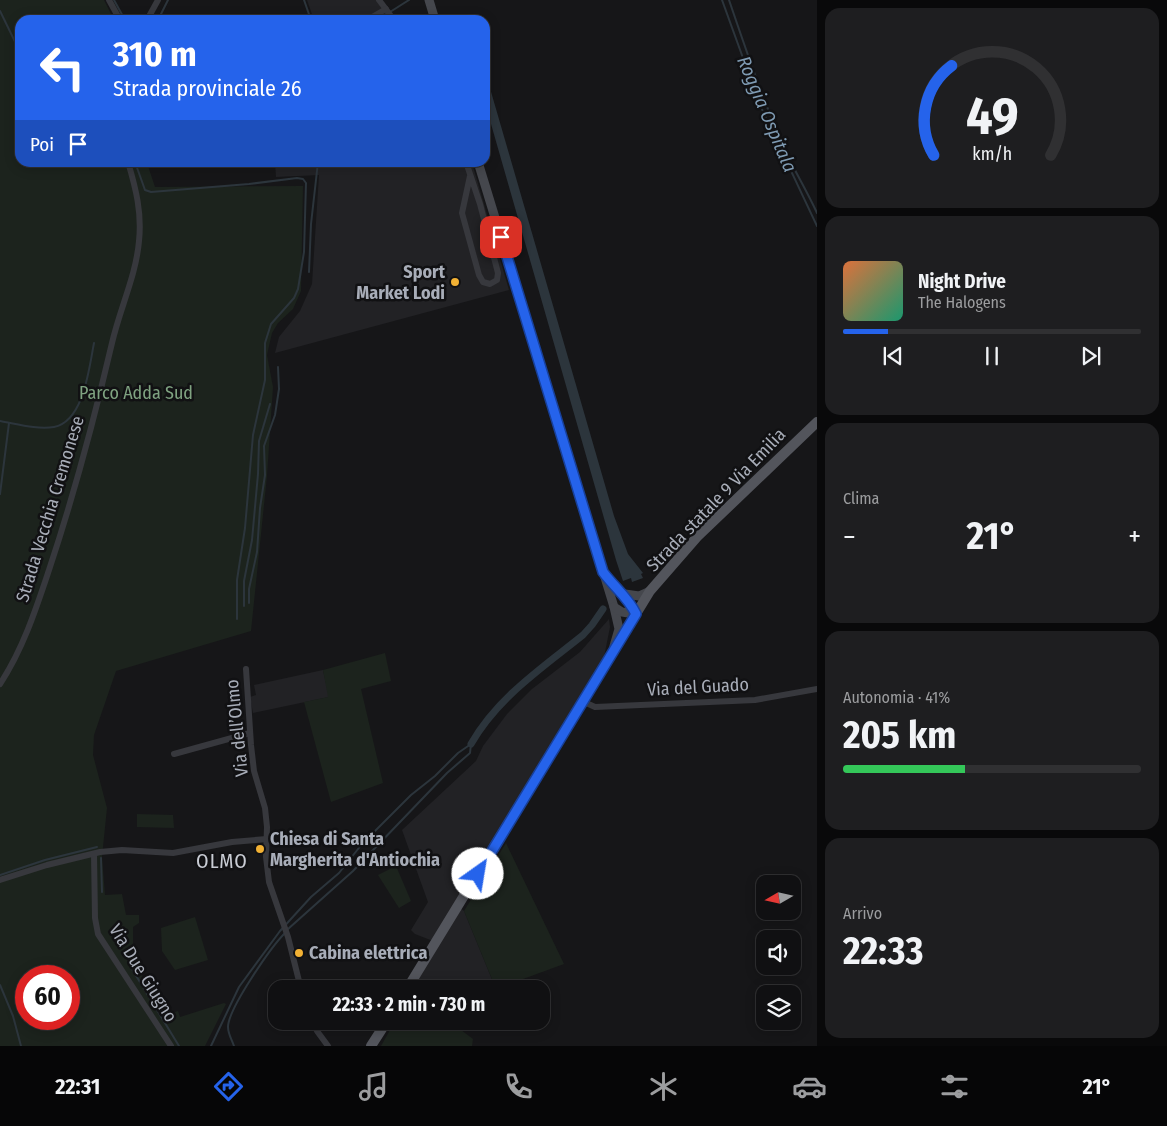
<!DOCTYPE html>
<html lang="it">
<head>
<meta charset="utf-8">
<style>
	body { margin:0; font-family:"Fira Sans Condensed",sans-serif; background:#1e1e20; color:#f1f3f6; height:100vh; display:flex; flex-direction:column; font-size:19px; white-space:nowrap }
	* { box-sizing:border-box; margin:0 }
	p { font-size:16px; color:#9c9d9f }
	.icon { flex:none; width:28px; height:28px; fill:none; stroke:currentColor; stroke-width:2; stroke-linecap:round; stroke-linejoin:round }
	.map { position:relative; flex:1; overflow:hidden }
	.details { display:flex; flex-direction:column; gap:8px; padding:8px; background:#09090a; width:350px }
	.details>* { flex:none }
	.banner { position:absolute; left:15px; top:15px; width:475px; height:152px; border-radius:15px; box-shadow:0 2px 12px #0003,0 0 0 1px #303032; background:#2563eb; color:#fff; overflow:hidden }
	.needle { width:32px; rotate:261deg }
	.fabs { position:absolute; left:756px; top:875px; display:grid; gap:10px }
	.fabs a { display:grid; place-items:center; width:45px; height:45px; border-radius:10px; background:#101012; box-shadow:0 2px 12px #0003,0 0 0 1px #303032; font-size:25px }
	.speed { position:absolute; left:15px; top:965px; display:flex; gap:10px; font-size:25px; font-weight:700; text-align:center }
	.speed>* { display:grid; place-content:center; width:65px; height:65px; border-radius:50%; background:#101012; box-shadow:0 2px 12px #0003,0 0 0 1px #303032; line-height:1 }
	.speed .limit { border:8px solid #d22; background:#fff; color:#111 }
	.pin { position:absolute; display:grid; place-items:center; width:42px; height:42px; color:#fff; margin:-21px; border-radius:10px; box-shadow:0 2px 8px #0006 }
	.me { position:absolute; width:55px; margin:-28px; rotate:32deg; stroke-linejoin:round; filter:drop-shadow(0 0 4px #0008) }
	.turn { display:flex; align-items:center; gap:18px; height:105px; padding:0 15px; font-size:22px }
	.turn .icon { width:65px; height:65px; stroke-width:2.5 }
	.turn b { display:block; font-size:35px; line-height:42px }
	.then { display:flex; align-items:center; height:48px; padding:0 15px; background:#0003; gap:10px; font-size:19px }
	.big { font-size:38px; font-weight:700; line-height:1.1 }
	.details .card { flex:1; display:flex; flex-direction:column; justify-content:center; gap:8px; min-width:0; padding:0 18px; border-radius:15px; background:#1e1e20 }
	.details .dial { align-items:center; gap:0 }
	.dial svg { height:130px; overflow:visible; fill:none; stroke:#303032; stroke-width:7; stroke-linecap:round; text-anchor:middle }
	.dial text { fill:#f1f3f6; stroke:none }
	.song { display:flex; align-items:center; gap:15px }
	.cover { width:60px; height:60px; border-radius:8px; background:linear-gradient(135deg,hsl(20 70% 55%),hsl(160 70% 35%)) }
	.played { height:5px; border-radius:2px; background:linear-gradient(90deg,#2563eb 15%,#303032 15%) }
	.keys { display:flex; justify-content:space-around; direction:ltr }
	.heat { display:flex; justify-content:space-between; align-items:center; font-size:28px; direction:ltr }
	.charge { height:8px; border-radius:4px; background:linear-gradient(90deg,#34c759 41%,#303032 0) }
	.trip { position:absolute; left:268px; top:980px; width:282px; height:50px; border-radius:15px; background:#101012; box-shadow:0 2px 12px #0003,0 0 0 1px #303032; font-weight:700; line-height:50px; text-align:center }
	.menu { display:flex; height:80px; justify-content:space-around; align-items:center; background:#060607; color:#9c9d9f }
	.menu .icon { width:35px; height:35px }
	.menu .selected { color:#2563eb }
	.menu b { font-size:22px; color:#f1f3f6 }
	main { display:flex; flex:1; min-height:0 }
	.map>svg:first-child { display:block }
	.built { fill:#222225 }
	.green { fill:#1c231d; fill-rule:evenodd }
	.water { fill:#2c353c }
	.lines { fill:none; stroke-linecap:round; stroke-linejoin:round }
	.stream { stroke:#2c353c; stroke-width:2 }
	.canal { stroke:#2c353c; stroke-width:7 }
	.minor { stroke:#37383d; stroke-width:6 }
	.secondary { stroke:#45474d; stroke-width:9 }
	.primary { stroke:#53555c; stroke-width:10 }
	.route-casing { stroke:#184099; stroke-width:12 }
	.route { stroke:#2563eb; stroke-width:9 }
	.poi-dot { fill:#f2b134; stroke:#111113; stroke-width:2 }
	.labels { text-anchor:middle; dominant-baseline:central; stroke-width:5; stroke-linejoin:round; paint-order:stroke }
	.poi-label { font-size:18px; font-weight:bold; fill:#a8adb8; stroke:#111113; text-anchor:start }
	.park-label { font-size:18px; fill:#7fa381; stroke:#111113 }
	.street-label { font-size:18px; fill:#a8adb8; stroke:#111113 }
	.water-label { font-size:19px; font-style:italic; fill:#7f9bb3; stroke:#111113 }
	.quarter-label { font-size:20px; letter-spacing:1px; fill:#c9ccd4; stroke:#111113 }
</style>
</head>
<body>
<main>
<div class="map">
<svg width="817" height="1046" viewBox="0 0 817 1046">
	<rect width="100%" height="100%" fill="#161618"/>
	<g class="built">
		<polygon points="307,0 382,0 396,20 314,20"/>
		<polygon points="275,163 472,163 509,290 275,353 279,337 300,311 312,284 319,175 276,177"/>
		<polygon points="609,619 610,627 603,662 503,822 433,941 415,934 411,930 428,902 402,830 476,761 483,746 507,714 532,689 580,652"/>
		<polygon points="323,670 329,697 253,713 250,697 256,695 254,685"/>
		<polygon points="460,908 464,911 493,982 489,989 410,989"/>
	</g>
	<g class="green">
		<path d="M0,0h104l10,20h-94v142l127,1 8,24 148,-1 -2,105 -8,18 -15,14 -6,10 -5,22 6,32 -6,89 -16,155 -135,40 -22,64 -1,20 14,53 -5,49 3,38 17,-1 4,21h13v8l-6,4v27l-3,1 36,60 12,-4 2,6 44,-14 2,1 -21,42h-205zM26,976h43v43h-43z"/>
		<polygon points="385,653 391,681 361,689 383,783 331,802 304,702 328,697 323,670"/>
		<polygon points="137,814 173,815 174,828 137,827"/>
		<polygon points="506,843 564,964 496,989 464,911"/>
		<polygon points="396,866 411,901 399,908 378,875"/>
		<polygon points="195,917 208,960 175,970 162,951 161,928"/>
		<polygon points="395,1021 417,1021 421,1024 423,1021 449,1021 473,1039 472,1046 381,1046"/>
	</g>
	<polygon class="water" points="485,71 614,516 628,554 643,573 641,574 643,578 632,582 631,578 623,581 616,560 485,103"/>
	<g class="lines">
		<g class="stream">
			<polyline points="114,0 125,20"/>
			<polyline points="304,0 311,20"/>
			<polyline points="722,0 760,105 817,226"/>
			<path d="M729,0c17,50 34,100 55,148 10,22 23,43 33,65"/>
			<polyline points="0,11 20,52"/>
			<polyline points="390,12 409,0"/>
			<polyline points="158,20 168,0"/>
			<polyline points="376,20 386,14"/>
			<polyline points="135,162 145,190 151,192 249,184 297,178 303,179 306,183 304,252 298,289 294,298 271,324 265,343 265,380 253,435 245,528 237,580 237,619"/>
			<polyline points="309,272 311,224 318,162"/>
			<path d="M0,421c17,3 38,9 54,6 30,-6 35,-59 40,-84"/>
			<polyline points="0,494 9,423"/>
			<polyline points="249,603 249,589 257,552 260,508 265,475 264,446 275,415 279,389 278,367"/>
			<polyline points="244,606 244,581 252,540 258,474 259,441 270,404"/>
			<polyline points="101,858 102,892"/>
			<polyline points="0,875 45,860 97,847"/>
			<polyline points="288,929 353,871 447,773 470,753 471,744"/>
			<polyline points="132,969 179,1046"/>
			<polyline points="0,985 13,1016 21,1046"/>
			<polyline points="211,1046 239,987 280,931 311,897 339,873 362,844 411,795 435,776 458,753 471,744"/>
			<path d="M234,1046c-2,-6 -6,-12 -6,-19 0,-18 43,-80 57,-94"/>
		</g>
		<path class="canal" d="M471,744c27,-47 71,-76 112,-109l9,-10 11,-16"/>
		<g class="minor">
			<polyline points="109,0 120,20"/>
			<polyline points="379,0 394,20"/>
			<polyline points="147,20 158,0"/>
			<polyline points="367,20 386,9"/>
			<polyline points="466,162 480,204 498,273 497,280 490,284 483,282 479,275 462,213 470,176"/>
			<polyline points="246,669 251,745 254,771 265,808 267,827 266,857 269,882 288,937 301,989"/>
			<path d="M0,684c23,-35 36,-75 49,-114 25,-75 45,-150 63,-227 8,-35 24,-67 27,-102 3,-28 -3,-52 -11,-79"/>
			<polyline points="582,701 595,707 755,700 817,689"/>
			<polyline points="174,754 250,733"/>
			<polyline points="94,854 95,918 98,934 171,1046"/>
			<polyline points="0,880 47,865 100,852 122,850 173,853 232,842 267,839"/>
			<polyline points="312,1021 317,1031 328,1046"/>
		</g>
		<g class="secondary">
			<polyline points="429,0 435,20"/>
			<polyline points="478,162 614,607 619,629 614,646"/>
			<path d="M607,578c11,14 21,19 28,36l-13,-2 -8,-5"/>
			<polyline points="625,594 639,596 650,591"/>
		</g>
		<g class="primary">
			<polyline points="407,989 650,591 697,537 817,422"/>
			<polyline points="371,1046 387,1021"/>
		</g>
	</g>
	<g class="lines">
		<g class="route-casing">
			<path id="route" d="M478,874l158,-260c-8,-17 -22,-27 -33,-42l-102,-335"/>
		</g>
		<use href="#route" class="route"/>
	</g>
	<g class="poi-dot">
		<circle cx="455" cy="282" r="5"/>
		<circle cx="260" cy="849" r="5"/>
		<circle cx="299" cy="953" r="5"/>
	</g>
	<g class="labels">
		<g class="poi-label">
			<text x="445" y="272" text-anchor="end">Sport<tspan x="445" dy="21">Market Lodi</tspan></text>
			<text x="270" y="839">Chiesa di Santa<tspan x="270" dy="21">Margherita d'Antiochia</tspan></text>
			<text x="309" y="953">Cabina elettrica</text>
		</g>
		<g class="park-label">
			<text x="136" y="393">Parco Adda Sud</text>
		</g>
		<g class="street-label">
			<text transform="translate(716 500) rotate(-46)">Strada statale 9 Via Emilia</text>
			<text transform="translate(50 509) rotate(-73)">Strada Vecchia Cremonese</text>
			<text transform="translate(698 687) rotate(-3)">Via del Guado</text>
			<text transform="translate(237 728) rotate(-96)">Via dell’Olmo</text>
			<text transform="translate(143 973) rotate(58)">Via Due Giugno</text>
		</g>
		<g class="water-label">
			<text transform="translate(767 114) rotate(67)">Roggia Ospitala</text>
		</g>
		<g class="quarter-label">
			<text x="222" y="861">OLMO</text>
		</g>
	</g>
</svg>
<div class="fabs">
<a><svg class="needle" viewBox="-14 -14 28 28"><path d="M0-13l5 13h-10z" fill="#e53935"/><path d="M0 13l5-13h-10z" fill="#9c9d9f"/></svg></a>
<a><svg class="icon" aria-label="sound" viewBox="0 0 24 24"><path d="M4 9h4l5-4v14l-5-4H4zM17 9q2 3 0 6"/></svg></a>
<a><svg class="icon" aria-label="layers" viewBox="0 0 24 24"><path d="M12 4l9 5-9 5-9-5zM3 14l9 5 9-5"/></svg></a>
</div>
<div class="speed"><div class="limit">60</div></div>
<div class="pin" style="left:501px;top:237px;background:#d93025"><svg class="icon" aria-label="arrive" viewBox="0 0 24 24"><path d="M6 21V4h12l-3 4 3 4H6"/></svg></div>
<svg class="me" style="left:478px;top:874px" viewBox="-20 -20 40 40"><circle r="19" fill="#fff"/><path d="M0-13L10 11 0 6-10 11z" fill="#2563eb"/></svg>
<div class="trip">22:33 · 2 min · 730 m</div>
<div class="banner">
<div class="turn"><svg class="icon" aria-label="left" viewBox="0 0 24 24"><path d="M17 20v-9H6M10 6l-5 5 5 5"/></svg><div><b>310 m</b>Strada provinciale 26</div></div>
<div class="then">Poi<svg class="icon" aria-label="arrive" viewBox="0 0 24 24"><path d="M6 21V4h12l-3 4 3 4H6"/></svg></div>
</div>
</div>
<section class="details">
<div class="card dial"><svg viewBox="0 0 100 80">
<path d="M14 69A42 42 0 1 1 86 69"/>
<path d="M14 69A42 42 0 0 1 25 14" stroke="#2563eb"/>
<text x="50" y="56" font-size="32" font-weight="700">49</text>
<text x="50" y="72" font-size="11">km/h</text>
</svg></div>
<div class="card">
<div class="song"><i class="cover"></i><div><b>Night Drive</b><p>The Halogens</p></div></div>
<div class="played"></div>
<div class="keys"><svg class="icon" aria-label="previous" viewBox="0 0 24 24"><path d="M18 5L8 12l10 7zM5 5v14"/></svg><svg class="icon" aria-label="pause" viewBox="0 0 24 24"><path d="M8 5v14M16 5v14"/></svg><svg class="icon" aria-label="next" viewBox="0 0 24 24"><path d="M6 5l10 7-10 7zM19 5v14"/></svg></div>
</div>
<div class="card"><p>Clima</p>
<div class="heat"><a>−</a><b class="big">21°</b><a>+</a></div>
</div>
<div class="card"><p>Autonomia · 41%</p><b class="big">205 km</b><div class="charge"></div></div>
<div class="card"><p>Arrivo</p><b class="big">22:33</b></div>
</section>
</main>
<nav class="menu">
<b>22:31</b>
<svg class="icon selected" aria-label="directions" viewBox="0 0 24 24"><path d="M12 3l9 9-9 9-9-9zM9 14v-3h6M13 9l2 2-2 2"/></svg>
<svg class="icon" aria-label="music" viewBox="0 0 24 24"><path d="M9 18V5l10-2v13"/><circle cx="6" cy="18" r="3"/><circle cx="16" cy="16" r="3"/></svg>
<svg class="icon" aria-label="phone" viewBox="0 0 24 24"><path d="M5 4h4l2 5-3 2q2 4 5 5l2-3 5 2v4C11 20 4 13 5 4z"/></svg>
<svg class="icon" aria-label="climate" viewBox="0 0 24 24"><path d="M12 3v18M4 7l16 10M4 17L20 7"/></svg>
<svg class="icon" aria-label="car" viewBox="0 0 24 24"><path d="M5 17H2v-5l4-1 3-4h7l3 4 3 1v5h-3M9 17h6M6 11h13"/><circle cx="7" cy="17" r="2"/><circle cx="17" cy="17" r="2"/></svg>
<svg class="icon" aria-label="filters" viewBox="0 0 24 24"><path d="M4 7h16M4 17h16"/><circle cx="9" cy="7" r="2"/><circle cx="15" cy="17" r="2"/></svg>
<b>21°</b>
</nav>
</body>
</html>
